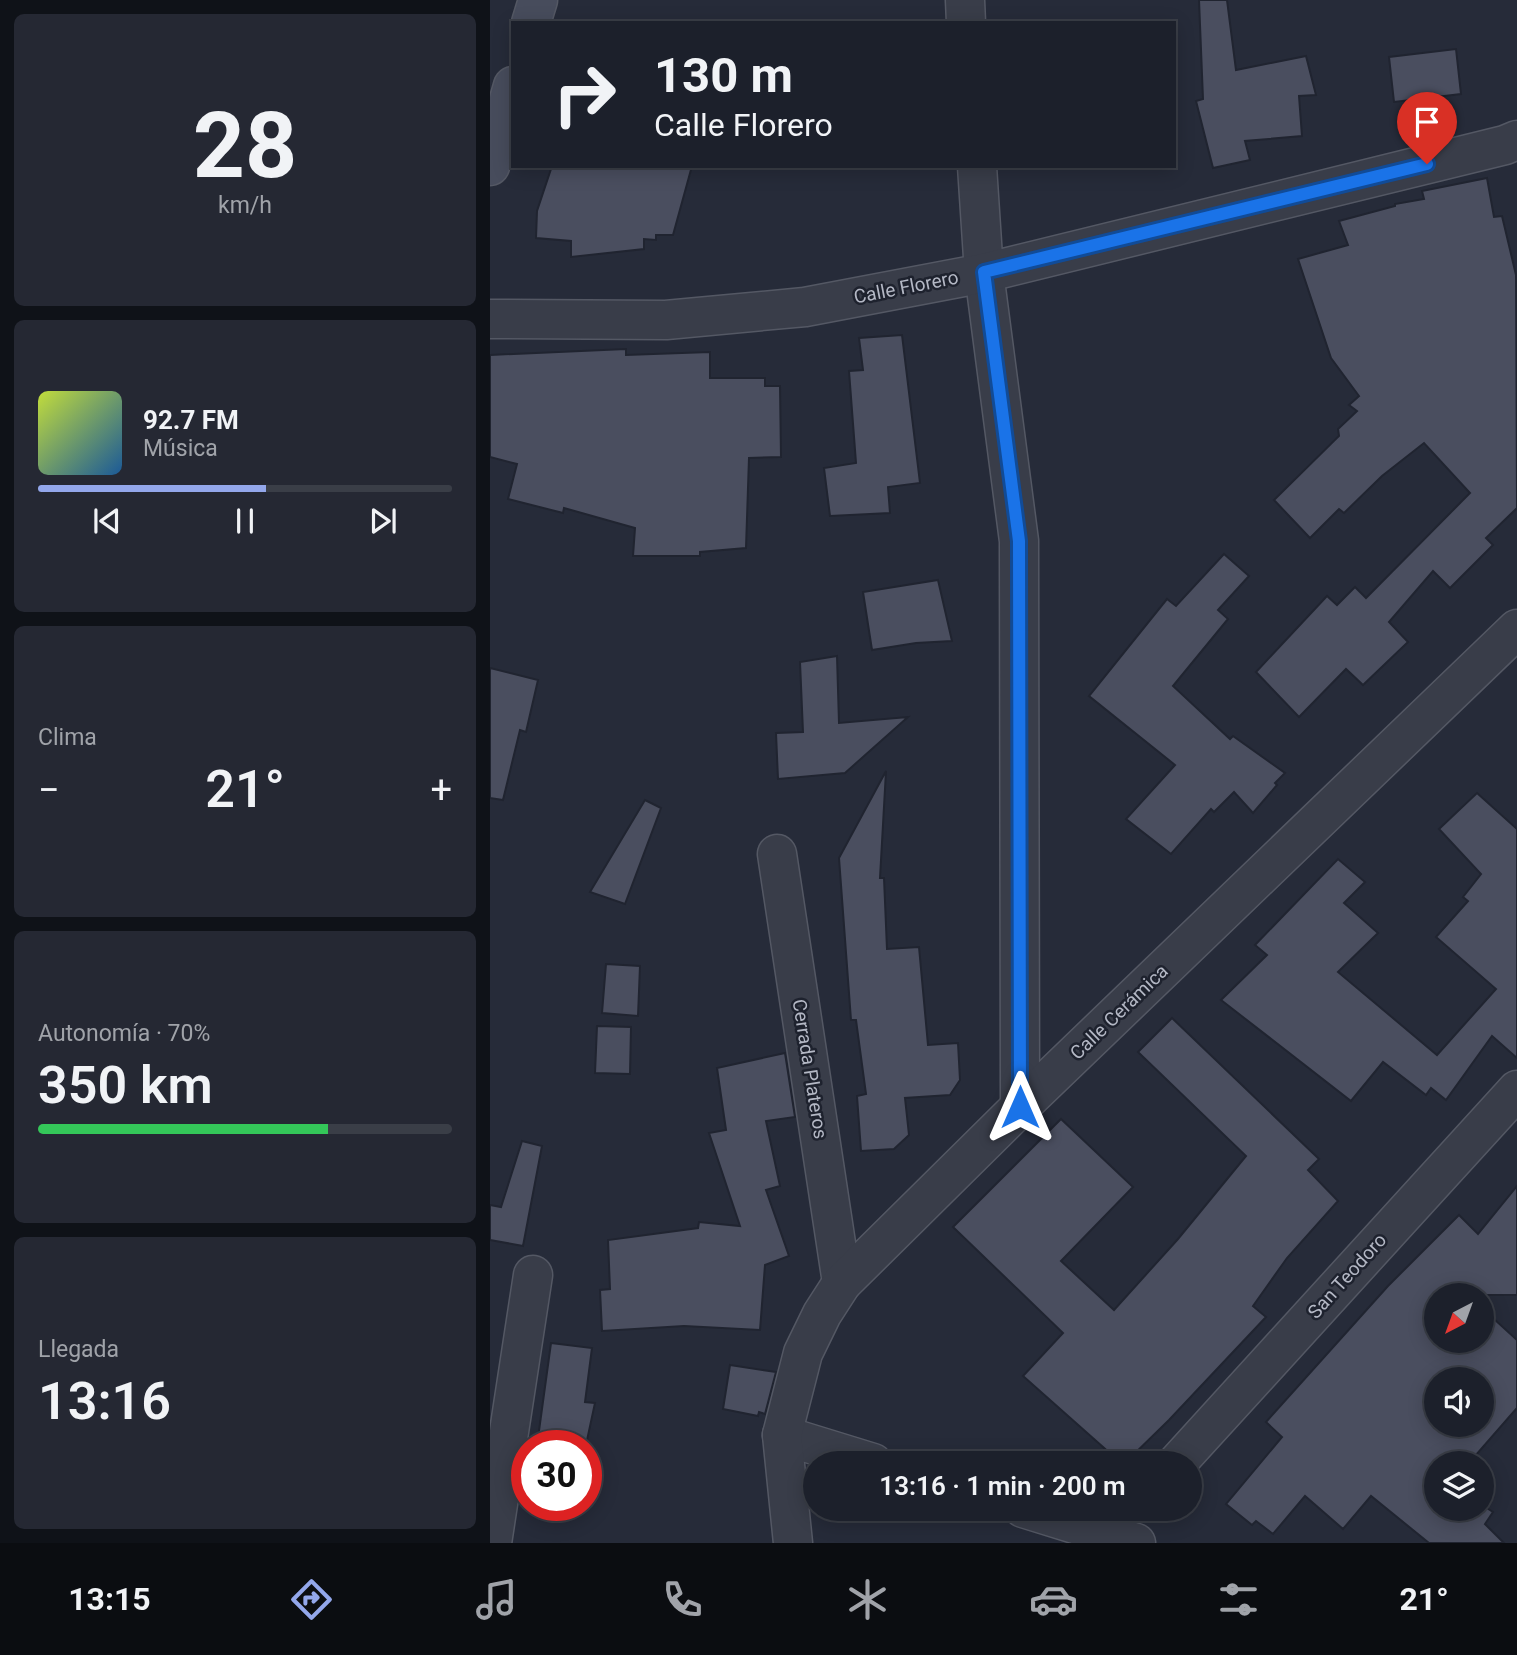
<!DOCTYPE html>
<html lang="es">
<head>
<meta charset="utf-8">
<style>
	body { margin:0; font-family:Roboto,sans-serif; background:#252833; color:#f1f3f6; height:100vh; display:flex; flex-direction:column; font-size:26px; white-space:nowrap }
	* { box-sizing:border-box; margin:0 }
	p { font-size:23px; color:#a0a3a9 }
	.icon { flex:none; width:38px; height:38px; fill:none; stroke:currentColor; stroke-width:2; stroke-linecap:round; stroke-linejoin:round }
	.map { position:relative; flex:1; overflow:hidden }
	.details { display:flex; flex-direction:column; gap:14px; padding:14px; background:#0f1218; width:490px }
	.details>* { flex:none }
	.banner { position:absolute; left:21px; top:21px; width:665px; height:147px; border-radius:0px; box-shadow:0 4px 18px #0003,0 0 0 2px #3a3e47; background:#1c202b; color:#f1f3f6; overflow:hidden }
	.needle { width:46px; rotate:221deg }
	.tools { position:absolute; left:934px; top:1283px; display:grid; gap:14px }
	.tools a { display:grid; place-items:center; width:70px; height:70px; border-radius:50%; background:#1c202b; box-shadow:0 4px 18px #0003,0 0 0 2px #3a3e47; font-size:35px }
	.speed { position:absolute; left:21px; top:1430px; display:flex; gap:14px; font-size:35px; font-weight:700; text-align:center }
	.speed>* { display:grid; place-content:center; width:91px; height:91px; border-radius:50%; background:#1c202b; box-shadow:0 4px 18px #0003,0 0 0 2px #3a3e47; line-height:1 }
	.speed .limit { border:10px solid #d22; background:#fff; color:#111 }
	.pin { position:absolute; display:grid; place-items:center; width:60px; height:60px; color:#fff; margin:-72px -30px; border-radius:50% 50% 50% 0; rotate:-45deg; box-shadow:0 0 7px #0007 }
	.pin .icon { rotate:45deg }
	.me { position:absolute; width:77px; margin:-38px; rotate:0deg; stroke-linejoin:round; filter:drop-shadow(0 0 5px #0008) }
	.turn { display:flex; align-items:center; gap:24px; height:147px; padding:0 28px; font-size:32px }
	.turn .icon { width:91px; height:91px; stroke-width:2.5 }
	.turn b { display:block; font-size:49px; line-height:60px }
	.big { font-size:52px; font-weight:600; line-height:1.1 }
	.details .widget { flex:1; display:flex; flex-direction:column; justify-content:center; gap:10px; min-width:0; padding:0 24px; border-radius:10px; background:#252833 }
	.details .dial { align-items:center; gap:0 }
	.dial b { font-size:91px; line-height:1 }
	.song { display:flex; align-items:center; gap:21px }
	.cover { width:84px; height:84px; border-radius:10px; background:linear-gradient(135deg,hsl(70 70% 55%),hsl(210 70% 35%)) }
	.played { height:7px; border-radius:4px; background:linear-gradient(90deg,#93a7eb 55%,#3a3e47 55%) }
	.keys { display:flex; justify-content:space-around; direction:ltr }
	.heat { display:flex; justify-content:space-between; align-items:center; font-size:38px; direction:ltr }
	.charge { height:10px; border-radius:5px; background:linear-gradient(90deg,#34c759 70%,#3a3e47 0) }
	.trip { position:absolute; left:313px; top:1451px; width:399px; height:70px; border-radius:35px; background:#1c202b; box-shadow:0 4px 18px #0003,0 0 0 2px #3a3e47; font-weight:600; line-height:70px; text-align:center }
	.tab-bar { display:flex; height:112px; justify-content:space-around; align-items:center; background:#0b0d11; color:#a0a3a9 }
	.tab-bar .icon { width:49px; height:49px }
	.tab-bar .current { color:#93a7eb }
	.tab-bar b { font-size:32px; color:#f1f3f6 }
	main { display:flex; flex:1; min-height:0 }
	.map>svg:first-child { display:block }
	.building { fill:#4a4e5f; stroke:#202430; stroke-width:2; fill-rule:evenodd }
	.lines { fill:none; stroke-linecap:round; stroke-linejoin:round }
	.minor-casing { stroke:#545864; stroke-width:41 }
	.secondary-casing { stroke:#545864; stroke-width:41 }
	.minor { stroke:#393d49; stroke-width:38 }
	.secondary { stroke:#474c5c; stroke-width:38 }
	.route-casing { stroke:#114b97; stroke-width:18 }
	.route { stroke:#1a73e8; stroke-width:12 }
	.labels { text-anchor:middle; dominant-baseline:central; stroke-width:5; stroke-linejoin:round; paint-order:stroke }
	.street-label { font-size:19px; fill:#b4b8c5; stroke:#1e222e }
</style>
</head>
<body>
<main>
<section class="details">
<div class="widget dial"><b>28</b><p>km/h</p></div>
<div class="widget">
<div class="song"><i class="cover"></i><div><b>92.7 FM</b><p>Música</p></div></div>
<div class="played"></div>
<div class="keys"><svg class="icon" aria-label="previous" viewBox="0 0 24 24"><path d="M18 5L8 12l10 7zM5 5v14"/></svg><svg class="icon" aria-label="pause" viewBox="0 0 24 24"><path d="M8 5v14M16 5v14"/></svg><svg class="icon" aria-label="next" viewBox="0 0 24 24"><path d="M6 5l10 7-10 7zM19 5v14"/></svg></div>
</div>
<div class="widget"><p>Clima</p>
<div class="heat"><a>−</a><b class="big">21°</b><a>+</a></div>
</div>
<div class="widget"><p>Autonomía · 70%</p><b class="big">350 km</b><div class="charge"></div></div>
<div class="widget"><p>Llegada</p><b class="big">13:16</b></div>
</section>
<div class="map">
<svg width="1027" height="1543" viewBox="0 0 1027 1543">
	<rect width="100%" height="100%" fill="#262b39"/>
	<g class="building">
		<polygon points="709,0 737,0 746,70 816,56 826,95 809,96 812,136 755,141 760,160 723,168 706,101 713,99"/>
		<polygon points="966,49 971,94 904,102 899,57"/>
		<polygon points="62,166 202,166 183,235 166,235 166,240 154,239 154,249 81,257 81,241 46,238 47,211"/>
		<polygon points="997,178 1004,217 1012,216 1026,275 1027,508 996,538 1003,545 960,588 943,571 899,622 918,642 873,685 856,669 809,717 766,672 837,596 847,605 865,587 876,598 980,493 934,443 892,476 854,513 849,509 820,538 784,500 849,436 848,429 867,411 859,405 869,396 841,358 808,259 858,245 849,221 905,206 905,204 934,199 932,191"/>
		<polygon points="412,335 430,483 398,487 400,513 340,516 334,468 366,463 359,371 373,370 369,338"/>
		<polygon points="136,349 136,355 220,352 220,378 275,378 275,386 290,386 291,457 259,458 256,548 210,552 210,556 143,556 145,528 74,508 73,513 18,499 27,464 0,457 0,355"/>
		<polygon points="734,554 759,576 728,610 738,619 683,686 740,739 743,736 795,773 785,783 787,785 763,813 744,792 724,812 721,809 681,854 636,819 685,765 599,696 677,599 686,606"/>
		<polygon points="448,580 462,641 426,643 382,650 373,592"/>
		<polygon points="347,656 349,723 418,717 355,773 288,779 286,733 313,732 310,662"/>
		<polygon points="0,668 48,680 36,732 30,730 13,800 0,798"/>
		<polygon points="396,771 390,878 394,878 397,949 429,947 438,1045 468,1043 470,1080 460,1095 415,1098 419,1135 404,1149 371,1151 367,1096 376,1094 366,1020 361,1020 349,858"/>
		<polygon points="987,793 1027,829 1027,1058 1002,1036 956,1100 941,1088 936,1095 893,1062 861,1101 731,1000 777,955 765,945 848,859 875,882 854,903 888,933 848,972 947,1055 1006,989 946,937 978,901 973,897 991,874 949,829"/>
		<polygon points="155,800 171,808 135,904 100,892"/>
		<polygon points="116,964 150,966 148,1016 112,1013"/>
		<polygon points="682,1018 829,1159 818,1170 848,1201 797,1258 763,1306 776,1317 679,1420 635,1463 631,1463 533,1376 573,1333 463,1227 571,1119 643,1187 571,1261 624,1310 688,1239 756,1156 648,1052"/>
		<polygon points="107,1026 141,1027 140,1074 105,1073"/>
		<polygon points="295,1053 305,1117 276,1121 290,1186 276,1190 299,1256 275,1265 270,1330 194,1326 112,1331 110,1290 120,1289 118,1240 208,1228 209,1222 250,1226 219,1133 236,1130 227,1068"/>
		<polygon points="32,1141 52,1146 33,1246 0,1240 0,1205 11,1207"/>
		<path d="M1027,1186v109h-80v45h45v-32l35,32v68l-48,55h-32v45h45v-3l11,7 -8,12 19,19h-75l-58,-47 -28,33 -38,-33 -32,38 -17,-13 -4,4 -26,-21 56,-67 -16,-15 122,-136 71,-71 19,19zM947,1379h45v45h-45z"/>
		<polygon points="61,1343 102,1348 95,1402 105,1403 96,1445 48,1438"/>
		<polygon points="240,1365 286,1372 275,1414 269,1412 268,1416 233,1409"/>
	</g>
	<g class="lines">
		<g class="minor-casing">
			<g id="minor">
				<polyline points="475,0 476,23"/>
				<polyline points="487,166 494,273 529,541 530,1107"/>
				<polyline points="0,319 176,320 315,307 494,273 1015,145 1027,140"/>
				<polyline points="287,854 352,1283"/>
				<polyline points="292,1435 383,1463"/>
				<polyline points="687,1463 1027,1090"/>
				<polyline points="533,1508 646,1543"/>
				<polyline points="2,1543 43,1275"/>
				<polyline points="303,1543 292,1435 313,1353 332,1314 352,1283 530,1107 1027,629"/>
			</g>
		</g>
		<g class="secondary-casing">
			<g id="secondary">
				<polyline points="41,23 48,0"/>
				<polyline points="0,166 23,86"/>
			</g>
		</g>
		<use href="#minor" class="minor"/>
		<use href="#secondary" class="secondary"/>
	</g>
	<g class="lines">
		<g class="route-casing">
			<polyline id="route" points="530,1107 529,541 494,272 937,164"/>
		</g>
		<use href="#route" class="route"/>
	</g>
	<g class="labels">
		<g class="street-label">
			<text transform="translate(416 287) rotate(-11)">Calle Florero</text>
			<text transform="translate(629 1012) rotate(-44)">Calle Cerámica</text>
			<text transform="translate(320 1069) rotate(81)">Cerrada Plateros</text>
			<text transform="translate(857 1276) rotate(-48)">San Teodoro</text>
		</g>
	</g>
</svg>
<div class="tools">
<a><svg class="needle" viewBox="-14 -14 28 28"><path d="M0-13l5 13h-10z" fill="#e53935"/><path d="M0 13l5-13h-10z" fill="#a0a3a9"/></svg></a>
<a><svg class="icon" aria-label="sound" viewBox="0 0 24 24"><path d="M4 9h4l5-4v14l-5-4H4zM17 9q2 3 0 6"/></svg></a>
<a><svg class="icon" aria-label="layers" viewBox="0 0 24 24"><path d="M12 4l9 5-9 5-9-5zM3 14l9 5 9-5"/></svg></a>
</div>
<div class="speed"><div class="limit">30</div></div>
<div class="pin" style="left:937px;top:164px;background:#d93025"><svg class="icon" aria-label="arrive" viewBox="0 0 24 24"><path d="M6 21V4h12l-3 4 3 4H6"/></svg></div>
<svg class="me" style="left:530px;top:1107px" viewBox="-20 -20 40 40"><path d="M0-17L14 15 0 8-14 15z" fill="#1a73e8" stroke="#fff" stroke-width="4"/></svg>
<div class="trip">13:16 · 1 min · 200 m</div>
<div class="banner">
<div class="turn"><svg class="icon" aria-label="right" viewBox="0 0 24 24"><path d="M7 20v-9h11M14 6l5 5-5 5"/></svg><div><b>130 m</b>Calle Florero</div></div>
</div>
</div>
</main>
<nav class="tab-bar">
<b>13:15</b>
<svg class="icon current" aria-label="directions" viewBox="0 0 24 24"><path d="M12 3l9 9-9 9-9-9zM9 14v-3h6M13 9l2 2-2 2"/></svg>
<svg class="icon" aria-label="music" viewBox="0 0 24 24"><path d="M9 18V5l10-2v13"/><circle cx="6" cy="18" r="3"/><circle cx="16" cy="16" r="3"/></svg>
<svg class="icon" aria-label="phone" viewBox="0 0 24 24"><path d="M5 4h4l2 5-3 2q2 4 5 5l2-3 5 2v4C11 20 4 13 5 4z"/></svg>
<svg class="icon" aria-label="climate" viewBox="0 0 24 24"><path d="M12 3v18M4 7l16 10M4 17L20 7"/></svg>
<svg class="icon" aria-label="car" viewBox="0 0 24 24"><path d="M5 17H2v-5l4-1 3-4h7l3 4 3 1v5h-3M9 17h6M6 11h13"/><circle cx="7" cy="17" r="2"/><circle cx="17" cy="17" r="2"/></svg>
<svg class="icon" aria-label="filters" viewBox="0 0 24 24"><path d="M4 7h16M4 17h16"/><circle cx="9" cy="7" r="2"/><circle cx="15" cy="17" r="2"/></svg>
<b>21°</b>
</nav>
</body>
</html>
